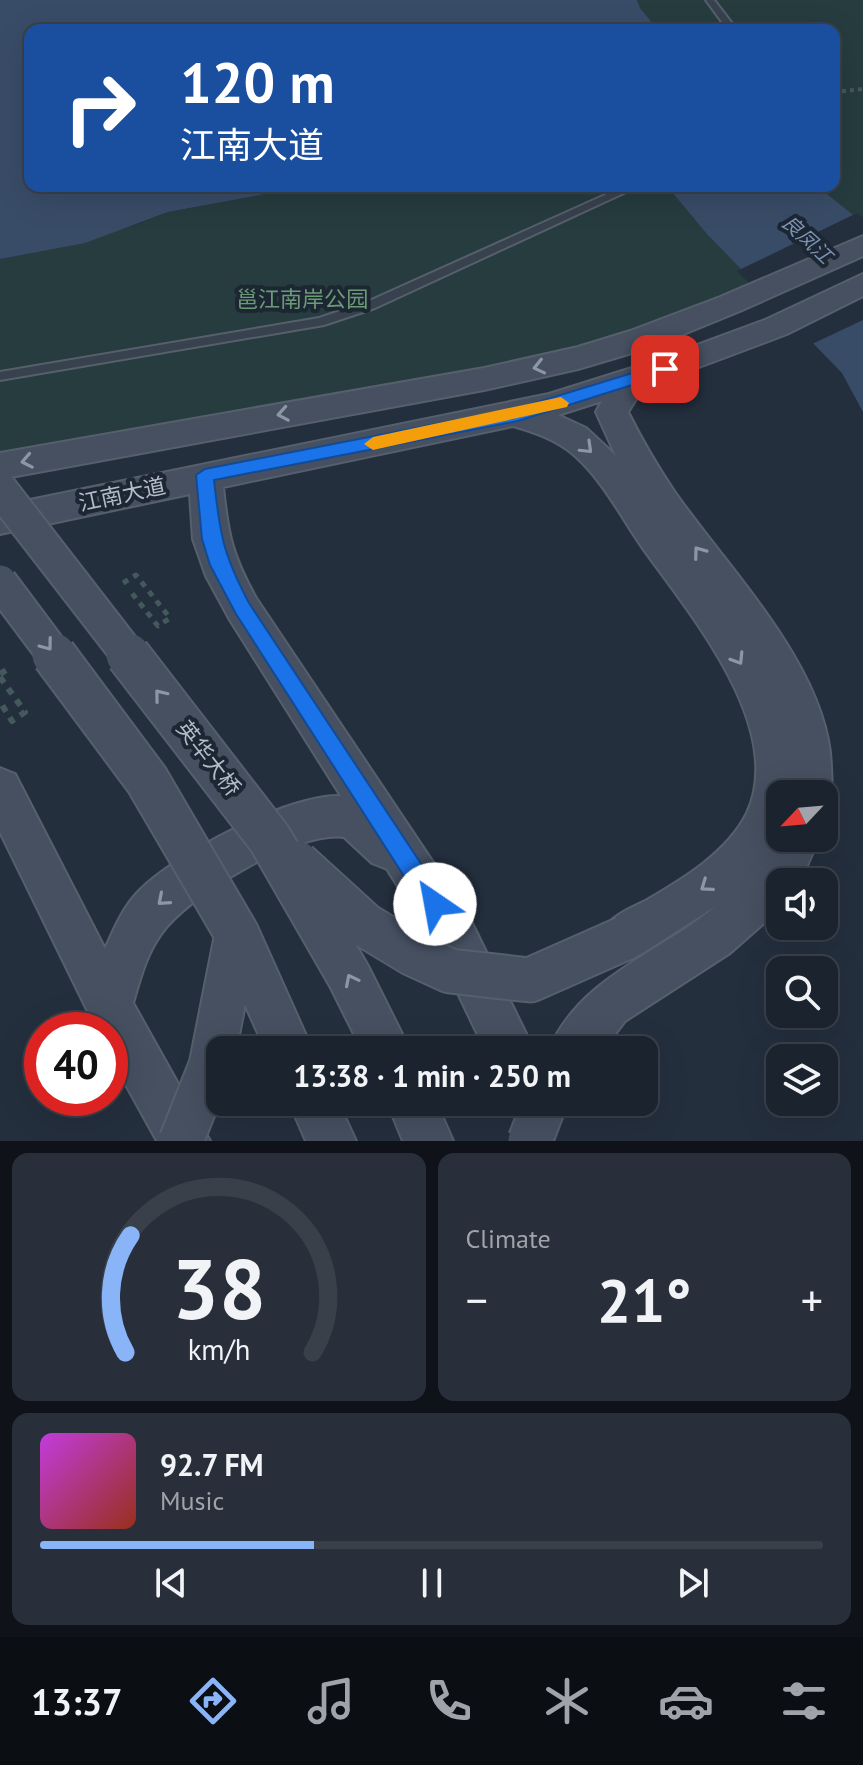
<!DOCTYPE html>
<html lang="en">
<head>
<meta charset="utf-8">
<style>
	body { margin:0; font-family:"PT Sans","Noto Sans SC",sans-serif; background:#282f3a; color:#f1f3f6; height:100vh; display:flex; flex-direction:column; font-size:30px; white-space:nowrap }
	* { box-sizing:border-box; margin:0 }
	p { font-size:26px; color:#a0a4aa }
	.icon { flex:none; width:44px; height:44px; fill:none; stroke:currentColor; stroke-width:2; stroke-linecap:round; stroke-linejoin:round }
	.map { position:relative; height:1141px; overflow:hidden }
	.drawer { display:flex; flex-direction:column; gap:12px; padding:12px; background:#0f1319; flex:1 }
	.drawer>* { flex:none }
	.banner { position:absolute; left:24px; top:24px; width:816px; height:168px; border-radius:16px; box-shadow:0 8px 32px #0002,0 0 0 2px #39404a; background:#1a4fa0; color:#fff; overflow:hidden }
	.needle { width:52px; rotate:244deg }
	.buttons { position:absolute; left:766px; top:780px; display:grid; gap:16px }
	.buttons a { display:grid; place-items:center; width:72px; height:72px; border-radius:16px; background:#1b232e; box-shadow:0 8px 32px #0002,0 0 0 2px #39404a; font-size:40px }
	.speed { position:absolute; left:24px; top:1012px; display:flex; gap:16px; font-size:40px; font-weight:700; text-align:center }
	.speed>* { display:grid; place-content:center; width:104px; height:104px; border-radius:50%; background:#1b232e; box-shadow:0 8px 32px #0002,0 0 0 2px #39404a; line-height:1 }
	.speed .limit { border:12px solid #d22; background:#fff; color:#111 }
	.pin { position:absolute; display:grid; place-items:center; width:68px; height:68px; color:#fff; margin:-34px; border-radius:16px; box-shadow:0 4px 12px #0006 }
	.me { position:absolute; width:88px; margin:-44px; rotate:327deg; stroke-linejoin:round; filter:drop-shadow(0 0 6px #0008) }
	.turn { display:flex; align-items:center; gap:28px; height:168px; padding:0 24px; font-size:36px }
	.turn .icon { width:104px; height:104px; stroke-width:2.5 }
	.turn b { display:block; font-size:56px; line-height:68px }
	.big { font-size:60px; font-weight:600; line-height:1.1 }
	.drawer .widget { flex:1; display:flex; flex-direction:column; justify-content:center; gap:12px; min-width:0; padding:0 28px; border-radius:16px; background:#282f3a }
	.drawer .dial { align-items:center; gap:0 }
	.dial svg { height:208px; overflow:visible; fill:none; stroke:#39404a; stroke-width:7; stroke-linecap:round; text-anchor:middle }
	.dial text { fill:#f1f3f6; stroke:none }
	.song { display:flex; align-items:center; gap:24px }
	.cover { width:96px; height:96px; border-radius:12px; background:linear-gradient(135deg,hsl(290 70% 55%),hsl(10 70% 35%)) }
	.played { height:8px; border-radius:4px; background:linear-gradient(90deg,#8ab4f8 35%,#39404a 35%) }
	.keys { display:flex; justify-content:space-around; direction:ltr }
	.heat { display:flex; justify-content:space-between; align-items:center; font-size:44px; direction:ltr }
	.drawer .tiles { flex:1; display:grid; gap:12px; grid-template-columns:1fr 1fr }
	.widget:last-child { grid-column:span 2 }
	.trip { position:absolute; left:206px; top:1036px; width:452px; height:80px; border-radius:16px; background:#1b232e; box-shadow:0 8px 32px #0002,0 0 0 2px #39404a; font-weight:600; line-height:80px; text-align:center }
	.tab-bar { display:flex; height:128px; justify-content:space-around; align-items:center; background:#0b0e12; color:#a0a4aa }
	.tab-bar .icon { width:56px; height:56px }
	.tab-bar .selected { color:#8ab4f8 }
	.tab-bar b { font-size:36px; color:#f1f3f6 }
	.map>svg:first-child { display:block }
	.green { fill:#263c3f }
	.water { fill:#394c67 }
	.pier { fill:#242f3e }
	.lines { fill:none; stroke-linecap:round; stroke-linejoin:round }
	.lane-casing { stroke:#565f6c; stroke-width:4 }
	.secondary-casing { stroke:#565f6c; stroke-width:4 }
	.path-far2 { stroke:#44595c; stroke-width:4; stroke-dasharray:4 4; stroke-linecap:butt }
	.path-far1 { stroke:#44595c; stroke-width:5; stroke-dasharray:6 6; stroke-linecap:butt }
	.path { stroke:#44595c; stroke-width:6; stroke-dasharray:7 7; stroke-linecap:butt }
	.lane { fill:#38414e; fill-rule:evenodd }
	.secondary { fill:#465061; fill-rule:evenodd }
	.secondary-bridge-far1-casing { stroke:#565f6c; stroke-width:37; stroke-linecap:butt }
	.secondary-bridge-casing { stroke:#565f6c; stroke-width:47; stroke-linecap:butt }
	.secondary-bridge-far1 { stroke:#465061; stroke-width:33 }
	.secondary-bridge { stroke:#465061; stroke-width:43 }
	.oneway { stroke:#8e96a5 }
	.route { fill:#1a73e8; stroke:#114b97; stroke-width:2 }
	.slow { fill:#f59e0b }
	.labels { text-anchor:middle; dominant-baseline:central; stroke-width:8; stroke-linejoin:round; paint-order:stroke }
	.far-water-label { font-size:20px; font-style:italic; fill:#7c92b1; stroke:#1d2633 }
	.park-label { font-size:22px; fill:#6b9a76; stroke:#1d2633 }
	.street-label { font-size:22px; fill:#b4bcc9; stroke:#1d2633 }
</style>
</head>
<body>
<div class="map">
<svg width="863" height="1141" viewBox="0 0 863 1141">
	<rect width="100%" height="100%" fill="#242f3e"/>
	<polygon class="green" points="637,0 863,0 863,245 641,339 0,466 0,259 135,225 168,212 260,195 292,186 834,186 834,30 658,30 640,8"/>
	<g class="water">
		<polygon points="0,0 637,0 640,8 658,30 30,30 30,186 292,186 260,195 168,212 85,243 0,259"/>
		<polygon points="667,186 817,186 863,223 863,412 842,373 707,234"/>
	</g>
	<polygon class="pier" points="857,213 863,218 863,320 810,345 737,271"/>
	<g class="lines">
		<g class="lane-casing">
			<g id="lane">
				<polygon points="706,0 714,0 737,30 728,30"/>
				<polygon points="625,186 639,186 375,308 324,325 0,380 0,372 319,318 367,302"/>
			</g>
		</g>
		<g class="secondary-casing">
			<g id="secondary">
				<polygon points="863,236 863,256 740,311 652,347 578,369 484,390 0,479 0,453 484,368 578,347 630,331 720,297"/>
				<path d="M863,274v22l-76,38 -144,54 -15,24c14,28 29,54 46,79 54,78 156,179 157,277 1,16 2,28 -7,41v-15h-44v44h39l-19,44h-20v27l-50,44 -105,68 -22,29h-54c30,-72 111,-97 167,-144l-75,48 -16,6 -16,-6 -6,-16c2,-5 4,-13 7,-16 9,-10 26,-16 37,-22 36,-21 81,-48 100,-87 40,-86 -59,-201 -105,-266 -22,-32 -40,-68 -69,-93 -18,-15 -39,-22 -60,-28l-290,61c5,48 9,68 33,111l211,315 67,137h-49l-50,-105 -48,-76 -15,-6 -28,-26c-48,-6 -156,58 -183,97 -15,21 -21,45 -28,69l77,138h-53l-47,-85v-26h-13l-4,-8 -93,-190v-64l15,6 90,175c9,-20 18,-42 34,-58 35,-36 152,-98 202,-95l-111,-176 -24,-44 -13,-37 -3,-45 -190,40v-28l549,-112 105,-33 111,-41zM602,401l-6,11 20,44 -30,-28 -28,-13z"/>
				<polygon points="289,1102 338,1102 356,1141 306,1141"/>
				<polygon points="387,1102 436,1102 453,1141 403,1141"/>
			</g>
		</g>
		<polyline class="path-far2" points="834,92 863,89"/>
		<polyline class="path-far1" points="123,583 136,575 170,618 158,626 131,592"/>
		<g class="path">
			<polyline points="0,674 11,667"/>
			<polyline points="0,677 25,712 12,721 0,702"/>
		</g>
		<use href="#lane" class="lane"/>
		<use href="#secondary" class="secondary"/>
		<g class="secondary-bridge-far1-casing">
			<g id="secondary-bridge-far1">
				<polyline points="0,489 130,657"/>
				<polyline points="0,582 56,657"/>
			</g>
		</g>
		<g class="secondary-bridge-casing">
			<g id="secondary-bridge">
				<polyline points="54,655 147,780 237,934 289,1050"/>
				<polyline points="128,655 270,839 349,976 386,1050"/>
				<polyline points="297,863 365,925 413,954 450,971 530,980 625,938"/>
				<polyline points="181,1141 211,1066 237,934"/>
				<polyline points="530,1141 545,1102"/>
			</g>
		</g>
		<use href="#secondary-bridge-far1" class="secondary-bridge-far1"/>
		<use href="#secondary-bridge" class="secondary-bridge"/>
	</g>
	<defs><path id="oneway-chevron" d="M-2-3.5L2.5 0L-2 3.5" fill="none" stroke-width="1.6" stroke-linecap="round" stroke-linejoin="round" transform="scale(2)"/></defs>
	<g class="oneway">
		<use href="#oneway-chevron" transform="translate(539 367) rotate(167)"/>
		<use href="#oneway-chevron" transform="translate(283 414) rotate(170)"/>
		<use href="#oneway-chevron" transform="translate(587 448) rotate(44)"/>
		<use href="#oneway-chevron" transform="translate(27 461) rotate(169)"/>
		<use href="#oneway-chevron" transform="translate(699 552) rotate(-126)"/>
		<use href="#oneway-chevron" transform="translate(47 645) rotate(53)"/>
		<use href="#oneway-chevron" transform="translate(738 659) rotate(58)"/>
		<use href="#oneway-chevron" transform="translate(160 695) rotate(-129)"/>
		<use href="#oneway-chevron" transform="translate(706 886) rotate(145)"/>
		<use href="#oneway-chevron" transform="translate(163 900) rotate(139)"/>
		<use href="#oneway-chevron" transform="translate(351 980) rotate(-117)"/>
	</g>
	<path class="route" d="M665,363l5,2v8l-152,48 -304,59c6,55 9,74 35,123l194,294 3,7 -3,8 -8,4 -8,-4 -191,-298 -26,-49 -8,-26 -6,-64 9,-6 313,-61z"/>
	<polygon class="slow" points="561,397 569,403 567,407 373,450 364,444 373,437"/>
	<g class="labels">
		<g class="far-water-label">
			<text transform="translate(807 239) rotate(43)">良凤江</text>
		</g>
		<g class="park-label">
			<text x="302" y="299">邕江南岸公园</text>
		</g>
		<g class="street-label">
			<text transform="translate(122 494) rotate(-12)">江南大道</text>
			<text transform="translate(209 758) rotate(52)">英华大桥</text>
		</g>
	</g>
</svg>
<div class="buttons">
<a><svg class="needle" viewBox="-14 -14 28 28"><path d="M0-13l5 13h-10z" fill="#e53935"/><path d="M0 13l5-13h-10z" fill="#a0a4aa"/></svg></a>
<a><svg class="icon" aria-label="sound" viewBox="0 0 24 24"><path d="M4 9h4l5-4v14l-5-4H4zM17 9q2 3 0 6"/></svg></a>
<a><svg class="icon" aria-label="search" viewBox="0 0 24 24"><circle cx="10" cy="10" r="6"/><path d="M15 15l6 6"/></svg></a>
<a><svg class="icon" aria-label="layers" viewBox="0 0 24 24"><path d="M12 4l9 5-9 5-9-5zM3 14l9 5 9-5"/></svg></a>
</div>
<div class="speed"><div class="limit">40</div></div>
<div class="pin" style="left:665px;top:369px;background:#d93025"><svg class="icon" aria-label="arrive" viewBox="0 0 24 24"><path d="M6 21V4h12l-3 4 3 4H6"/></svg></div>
<svg class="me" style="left:435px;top:904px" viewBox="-20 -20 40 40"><circle r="19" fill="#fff"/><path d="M0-13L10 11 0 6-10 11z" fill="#1a73e8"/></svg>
<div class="trip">13:38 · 1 min · 250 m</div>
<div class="banner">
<div class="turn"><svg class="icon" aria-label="right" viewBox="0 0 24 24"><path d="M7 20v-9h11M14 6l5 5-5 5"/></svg><div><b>120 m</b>江南大道</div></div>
</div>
</div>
<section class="drawer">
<div class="tiles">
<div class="widget dial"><svg viewBox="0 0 100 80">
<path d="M14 69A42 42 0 1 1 86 69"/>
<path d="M14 69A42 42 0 0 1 16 24" stroke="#8ab4f8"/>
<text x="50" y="56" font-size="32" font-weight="700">38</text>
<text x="50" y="72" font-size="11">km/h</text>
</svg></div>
<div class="widget"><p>Climate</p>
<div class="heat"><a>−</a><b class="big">21°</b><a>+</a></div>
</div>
<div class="widget">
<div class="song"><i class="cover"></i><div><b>92.7 FM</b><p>Music</p></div></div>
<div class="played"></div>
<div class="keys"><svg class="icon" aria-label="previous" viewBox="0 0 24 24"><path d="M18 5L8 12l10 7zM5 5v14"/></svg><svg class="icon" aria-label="pause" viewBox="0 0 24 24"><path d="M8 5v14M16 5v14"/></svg><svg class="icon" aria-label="next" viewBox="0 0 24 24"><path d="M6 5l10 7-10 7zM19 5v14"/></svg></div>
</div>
</div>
</section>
<nav class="tab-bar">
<b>13:37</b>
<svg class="icon selected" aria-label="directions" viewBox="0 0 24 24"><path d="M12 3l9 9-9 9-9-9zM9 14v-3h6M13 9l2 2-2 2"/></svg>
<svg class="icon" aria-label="music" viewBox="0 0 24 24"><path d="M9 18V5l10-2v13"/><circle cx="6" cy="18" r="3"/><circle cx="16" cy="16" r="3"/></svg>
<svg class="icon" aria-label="phone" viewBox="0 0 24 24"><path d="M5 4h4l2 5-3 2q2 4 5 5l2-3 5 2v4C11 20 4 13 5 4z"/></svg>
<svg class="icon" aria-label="climate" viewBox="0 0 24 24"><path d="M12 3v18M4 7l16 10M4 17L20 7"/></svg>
<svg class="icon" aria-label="car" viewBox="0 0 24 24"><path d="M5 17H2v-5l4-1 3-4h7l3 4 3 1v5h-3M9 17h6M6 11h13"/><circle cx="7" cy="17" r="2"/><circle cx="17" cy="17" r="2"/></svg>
<svg class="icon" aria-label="filters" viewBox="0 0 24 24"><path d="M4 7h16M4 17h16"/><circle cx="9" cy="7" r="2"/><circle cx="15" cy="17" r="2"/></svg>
</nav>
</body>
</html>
